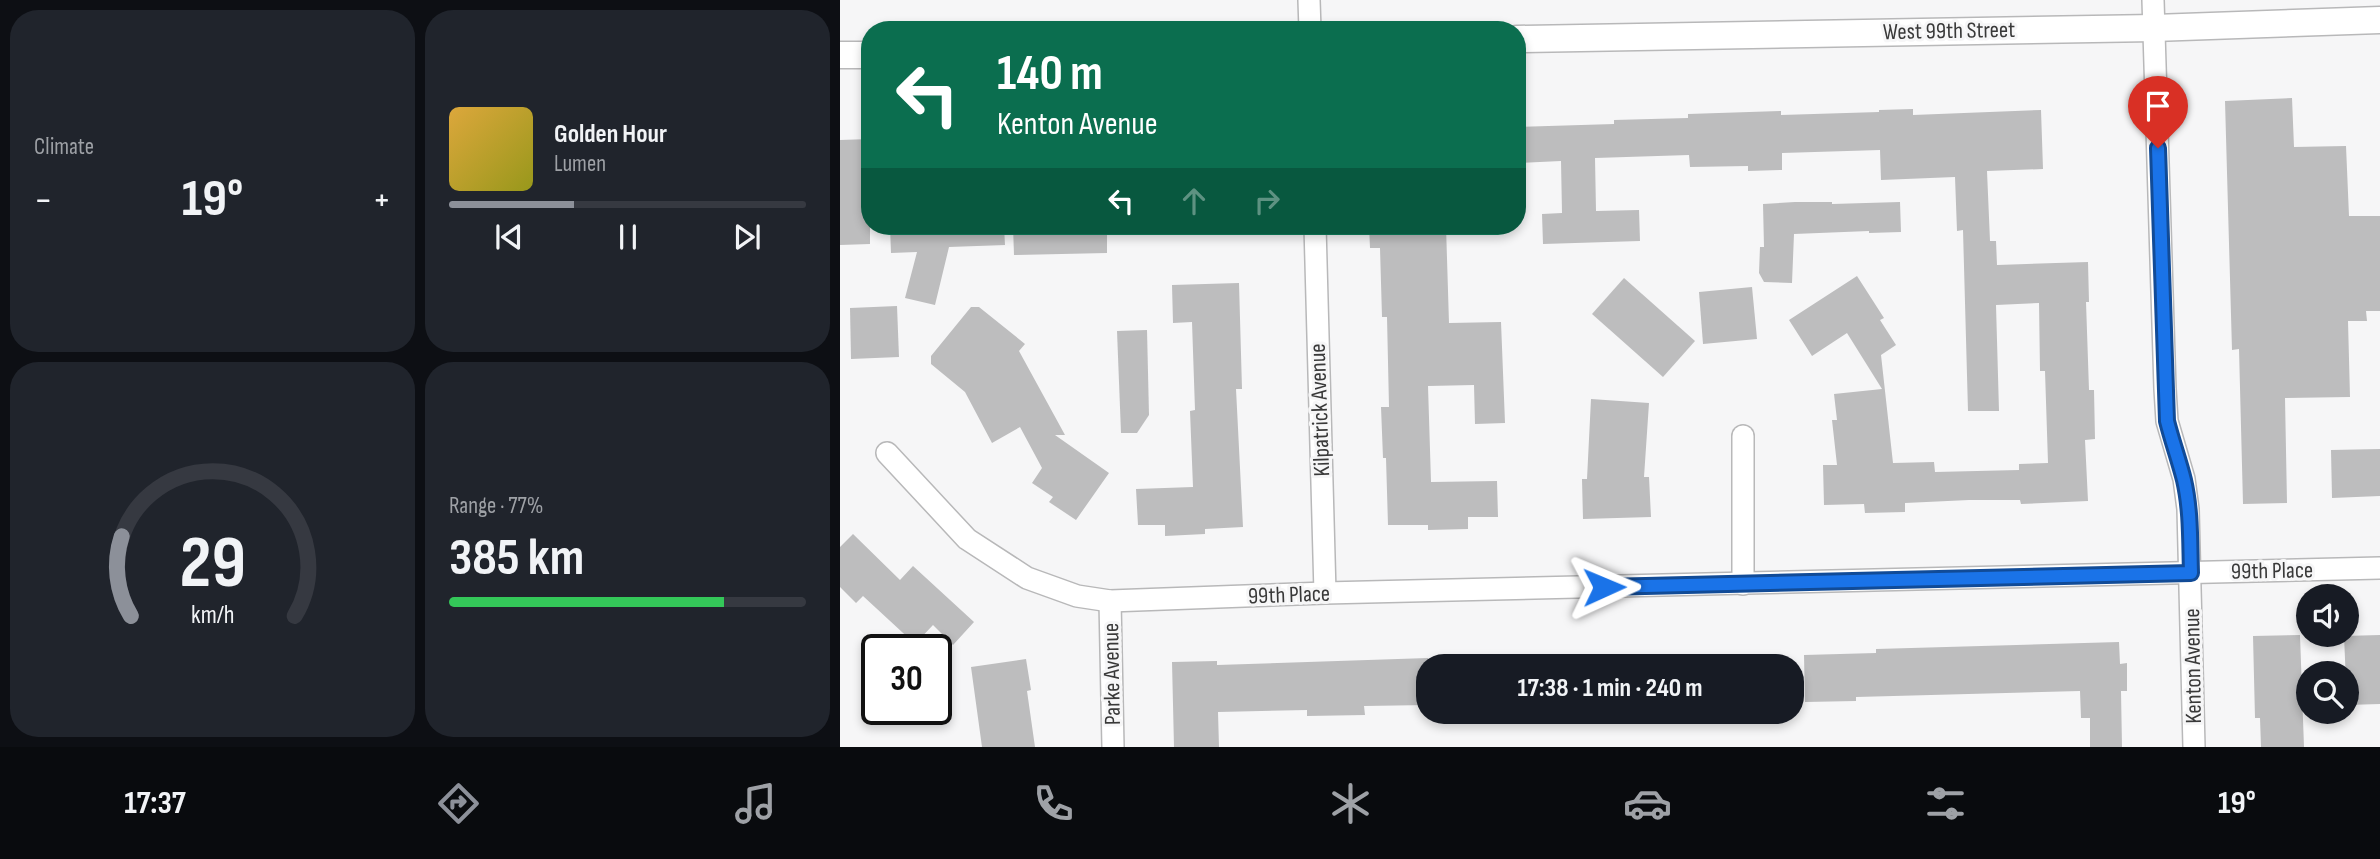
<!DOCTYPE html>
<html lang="en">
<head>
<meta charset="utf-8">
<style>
	body { margin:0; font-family:"Sofia Sans Condensed",sans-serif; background:#20242c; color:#f1f3f6; height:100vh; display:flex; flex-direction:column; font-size:26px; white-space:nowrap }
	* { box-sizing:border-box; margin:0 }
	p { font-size:23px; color:#9ea1a6 }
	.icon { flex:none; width:38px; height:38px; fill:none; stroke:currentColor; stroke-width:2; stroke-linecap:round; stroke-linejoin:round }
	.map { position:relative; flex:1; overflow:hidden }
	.drawer { display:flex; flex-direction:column; gap:10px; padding:10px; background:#0d0f14; width:840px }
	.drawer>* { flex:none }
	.banner { position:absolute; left:21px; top:21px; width:665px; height:214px; border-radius:28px; box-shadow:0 4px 10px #0003; background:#0b6e4f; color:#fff; overflow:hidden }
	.controls { position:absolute; left:1456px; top:584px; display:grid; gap:14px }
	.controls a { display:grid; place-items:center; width:63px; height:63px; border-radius:50%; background:#171b24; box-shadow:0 4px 10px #0003; font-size:35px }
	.speed { position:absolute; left:21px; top:634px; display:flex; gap:14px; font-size:35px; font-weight:700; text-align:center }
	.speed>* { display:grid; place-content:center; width:91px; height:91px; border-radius:50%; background:#171b24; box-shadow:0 4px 10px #0003; line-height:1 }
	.speed .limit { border:4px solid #111; border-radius:10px; background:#fff; color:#111 }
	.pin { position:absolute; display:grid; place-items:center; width:60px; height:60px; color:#fff; margin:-72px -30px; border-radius:50% 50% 50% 0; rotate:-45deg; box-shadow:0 0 7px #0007 }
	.pin .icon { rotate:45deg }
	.me { position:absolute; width:77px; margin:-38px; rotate:89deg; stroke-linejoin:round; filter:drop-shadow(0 0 5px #0008) }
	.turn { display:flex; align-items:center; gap:24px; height:147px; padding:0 21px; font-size:32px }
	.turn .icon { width:91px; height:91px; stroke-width:2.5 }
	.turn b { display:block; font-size:49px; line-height:60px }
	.lanes { display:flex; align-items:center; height:66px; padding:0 21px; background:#0003; justify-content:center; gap:35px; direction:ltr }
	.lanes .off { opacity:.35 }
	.big { font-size:52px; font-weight:700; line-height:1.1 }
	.drawer .widget { flex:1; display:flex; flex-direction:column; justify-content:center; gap:10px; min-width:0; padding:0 24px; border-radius:28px; background:#20242c }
	.drawer .dial { align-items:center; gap:0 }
	.dial svg { height:182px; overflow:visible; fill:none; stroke:#363941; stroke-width:7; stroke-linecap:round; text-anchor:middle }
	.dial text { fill:#f1f3f6; stroke:none }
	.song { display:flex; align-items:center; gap:21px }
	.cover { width:84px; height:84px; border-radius:10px; background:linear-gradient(135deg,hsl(40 70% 55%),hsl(60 70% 35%)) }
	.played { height:7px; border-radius:4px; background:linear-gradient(90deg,#8c9099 35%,#363941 35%) }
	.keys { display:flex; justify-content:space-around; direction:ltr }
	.heat { display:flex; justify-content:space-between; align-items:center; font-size:38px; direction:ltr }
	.charge { height:10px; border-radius:5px; background:linear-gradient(90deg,#34c759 77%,#363941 0) }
	.drawer .tiles { flex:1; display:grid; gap:10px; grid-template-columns:repeat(2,1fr) }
	.trip { position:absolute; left:576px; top:654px; width:388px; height:70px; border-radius:28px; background:#171b24; box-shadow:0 4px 10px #0003; font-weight:700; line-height:70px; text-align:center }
	.menu { display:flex; height:112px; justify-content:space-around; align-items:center; background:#090b0e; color:#9ea1a6 }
	.menu .icon { width:49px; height:49px }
	.menu .selected { color:#8c9099 }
	.menu b { font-size:32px; color:#f1f3f6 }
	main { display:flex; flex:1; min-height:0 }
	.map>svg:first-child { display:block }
	.building { fill:#bdbdbe }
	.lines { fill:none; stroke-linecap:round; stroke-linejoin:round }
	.minor-casing { stroke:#b8b8b9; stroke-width:24 }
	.tertiary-casing { stroke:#b8b8b9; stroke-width:29 }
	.minor { stroke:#fff; stroke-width:21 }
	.tertiary { stroke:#fff; stroke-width:26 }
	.route-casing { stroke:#114b97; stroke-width:18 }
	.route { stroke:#1a73e8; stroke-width:12 }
	.labels { text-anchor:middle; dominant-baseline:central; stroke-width:6; stroke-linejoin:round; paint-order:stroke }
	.street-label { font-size:23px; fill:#393939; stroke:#f6f6f7 }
</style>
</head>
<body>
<main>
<section class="drawer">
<div class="tiles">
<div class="widget"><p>Climate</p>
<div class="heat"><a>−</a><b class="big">19°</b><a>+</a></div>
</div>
<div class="widget">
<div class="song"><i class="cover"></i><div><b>Golden Hour</b><p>Lumen</p></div></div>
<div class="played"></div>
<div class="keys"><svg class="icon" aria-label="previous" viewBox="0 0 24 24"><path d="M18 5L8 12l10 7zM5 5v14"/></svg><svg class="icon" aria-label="pause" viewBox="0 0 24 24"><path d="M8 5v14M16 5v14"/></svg><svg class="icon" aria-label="next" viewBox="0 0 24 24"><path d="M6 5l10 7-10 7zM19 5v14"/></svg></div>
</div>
<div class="widget dial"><svg viewBox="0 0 100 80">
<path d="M14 69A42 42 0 1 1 86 69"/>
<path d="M14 69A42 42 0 0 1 10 34" stroke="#8c9099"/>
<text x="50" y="56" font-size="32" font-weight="700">29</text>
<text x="50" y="72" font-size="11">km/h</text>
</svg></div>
<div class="widget"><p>Range · 77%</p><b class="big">385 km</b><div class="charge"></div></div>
</div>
</section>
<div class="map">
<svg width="1540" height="747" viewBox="0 0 1540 747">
	<rect width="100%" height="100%" fill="#f6f6f7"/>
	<g class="building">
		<polygon points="1452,98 1454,147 1506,146 1509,216 1540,216 1540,311 1526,311 1527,321 1508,321 1510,397 1445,398 1447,503 1403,504 1399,349 1392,350 1385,101"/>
		<polygon points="1073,109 1073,115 1201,110 1203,169 1147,171 1150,241 1156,241 1157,265 1248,262 1249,302 1246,302 1249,390 1254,390 1255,439 1245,440 1248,501 1181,504 1180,500 1129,500 1065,503 1065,512 1025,513 1024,504 984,505 983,465 997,465 992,420 997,420 994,394 1042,389 1007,333 972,356 949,320 1017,276 1044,318 1040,320 1056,345 1041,355 1053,463 1094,462 1095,472 1179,470 1179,464 1208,463 1205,371 1200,371 1199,303 1156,305 1159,411 1128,411 1123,230 1117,231 1115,177 1041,180 1040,150 942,153 942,170 908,171 908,166 850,167 849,155 755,158 756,211 799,210 800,241 703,244 702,214 722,213 721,161 677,163 677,127 774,124 774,120 848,118 848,114 941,111 941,115 1039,112 1039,110"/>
		<polygon points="30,139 30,244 0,245 0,140"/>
		<polygon points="955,202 992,202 992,204 1060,202 1061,232 1029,233 1029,231 954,234 952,283 924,282 919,273 920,247 924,247 923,204"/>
		<polygon points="50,226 164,226 165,245 109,247 95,305 65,298 77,252 51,253"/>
		<polygon points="173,226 267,226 267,253 174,255"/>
		<polygon points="529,226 606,226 609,323 661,322 665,423 635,424 634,385 588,386 591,482 657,481 658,517 628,517 628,529 588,530 588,525 548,525 546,458 543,458 541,407 549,407 547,317 542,317 540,248 530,248"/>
		<polygon points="784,278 855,341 823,377 752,314"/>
		<polygon points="399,283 402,389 396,389 403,527 365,529 365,534 325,536 325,525 298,525 296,489 353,487 350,411 355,410 352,322 333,323 332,285"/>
		<polygon points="912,287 917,339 863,344 859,292"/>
		<polygon points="57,306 59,357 11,359 10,308"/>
		<polygon points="131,307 139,307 185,344 179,351 225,435 215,435 269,473 236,520 209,502 213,497 192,483 202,468 180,427 152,443 125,392 91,364 91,356"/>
		<polygon points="307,330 309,415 297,433 281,433 277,331"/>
		<polygon points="751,399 809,403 804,477 809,477 811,517 743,519 742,479 747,479"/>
		<polygon points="1540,449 1540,496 1492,498 1491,450"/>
		<polygon points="13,534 60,580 73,566 134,622 113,645 93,625 75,644 23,596 16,603 0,587 0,547"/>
		<polygon points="1460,635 1464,747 1421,747 1420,718 1415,718 1413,636"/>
		<polygon points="1540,635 1540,704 1507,705 1504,636"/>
		<polygon points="1279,642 1280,664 1287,663 1287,691 1281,691 1282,747 1250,747 1250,718 1241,718 1240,691 1016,697 1016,701 965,702 964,655 1036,653 1036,649"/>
		<polygon points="588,658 588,705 524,706 525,715 467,716 467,710 378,712 379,747 334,747 332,662 377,661 377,665"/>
		<polygon points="186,659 191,690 187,691 195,747 142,747 131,667"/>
	</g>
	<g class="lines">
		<g class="minor-casing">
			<g id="minor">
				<polyline points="469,0 470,30"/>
				<polyline points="1313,0 1325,389 1327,421 1344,479 1348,509 1354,747"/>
				<polyline points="475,226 485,593"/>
				<polyline points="903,436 903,584"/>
				<polyline points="47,453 127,539 187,578 237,596 270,601 485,593 1540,568"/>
				<polyline points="270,601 273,747"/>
			</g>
		</g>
		<g class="tertiary-casing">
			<g id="tertiary">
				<polyline points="677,39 1314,28 1540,20"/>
				<polyline points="0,55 30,55"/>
			</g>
		</g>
		<use href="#minor" class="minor"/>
		<use href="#tertiary" class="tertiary"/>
	</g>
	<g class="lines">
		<g class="route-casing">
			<path id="route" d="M764,587l587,-14c-1,-31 0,-63 -7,-93 -5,-20 -12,-39 -17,-59l-9,-273"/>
		</g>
		<use href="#route" class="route"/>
	</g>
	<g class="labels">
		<g class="street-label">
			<text transform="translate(1109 31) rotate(-1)">West 99th Street</text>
			<text transform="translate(480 410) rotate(-92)">Kilpatrick Avenue</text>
			<text transform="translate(1432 571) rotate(-1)">99th Place</text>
			<text transform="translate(449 595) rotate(-2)">99th Place</text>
			<text transform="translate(1353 666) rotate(-91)">Kenton Avenue</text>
			<text transform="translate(272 674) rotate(-91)">Parke Avenue</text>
		</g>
	</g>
</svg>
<div class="controls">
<a><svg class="icon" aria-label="sound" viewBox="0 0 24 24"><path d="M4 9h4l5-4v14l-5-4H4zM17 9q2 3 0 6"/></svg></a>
<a><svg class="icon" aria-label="search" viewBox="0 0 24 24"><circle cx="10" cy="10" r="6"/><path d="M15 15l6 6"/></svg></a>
</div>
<div class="speed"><div class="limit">30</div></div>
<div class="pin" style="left:1318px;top:148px;background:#d93025"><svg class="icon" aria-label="arrive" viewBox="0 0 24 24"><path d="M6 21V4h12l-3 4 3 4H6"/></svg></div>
<svg class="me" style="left:764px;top:587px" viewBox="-20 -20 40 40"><path d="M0-17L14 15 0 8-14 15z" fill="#1a73e8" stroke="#fff" stroke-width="4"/></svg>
<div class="trip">17:38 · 1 min · 240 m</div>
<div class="banner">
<div class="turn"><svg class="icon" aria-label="left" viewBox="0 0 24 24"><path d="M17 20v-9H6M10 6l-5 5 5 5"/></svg><div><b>140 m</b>Kenton Avenue</div></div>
<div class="lanes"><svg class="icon" aria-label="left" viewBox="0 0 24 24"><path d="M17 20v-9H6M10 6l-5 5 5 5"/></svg><svg class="icon off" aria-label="ahead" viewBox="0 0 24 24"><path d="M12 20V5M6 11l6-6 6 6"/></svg><svg class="icon off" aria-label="right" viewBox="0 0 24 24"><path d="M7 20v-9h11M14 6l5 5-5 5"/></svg></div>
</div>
</div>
</main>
<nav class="menu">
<b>17:37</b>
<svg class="icon selected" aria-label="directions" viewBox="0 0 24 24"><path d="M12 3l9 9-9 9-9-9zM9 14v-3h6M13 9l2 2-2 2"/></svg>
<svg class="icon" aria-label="music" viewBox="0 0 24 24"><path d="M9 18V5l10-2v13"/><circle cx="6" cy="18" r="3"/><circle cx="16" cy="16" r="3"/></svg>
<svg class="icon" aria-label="phone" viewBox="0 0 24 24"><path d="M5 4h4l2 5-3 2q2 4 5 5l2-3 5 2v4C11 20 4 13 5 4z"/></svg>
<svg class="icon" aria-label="climate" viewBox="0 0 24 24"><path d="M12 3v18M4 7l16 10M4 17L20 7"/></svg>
<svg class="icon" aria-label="car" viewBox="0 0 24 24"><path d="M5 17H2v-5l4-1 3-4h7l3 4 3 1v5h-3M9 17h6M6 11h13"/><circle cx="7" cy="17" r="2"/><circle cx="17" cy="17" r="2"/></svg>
<svg class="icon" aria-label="filters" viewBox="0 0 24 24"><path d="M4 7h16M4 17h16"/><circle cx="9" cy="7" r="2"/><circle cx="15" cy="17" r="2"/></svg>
<b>19°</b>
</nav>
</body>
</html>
